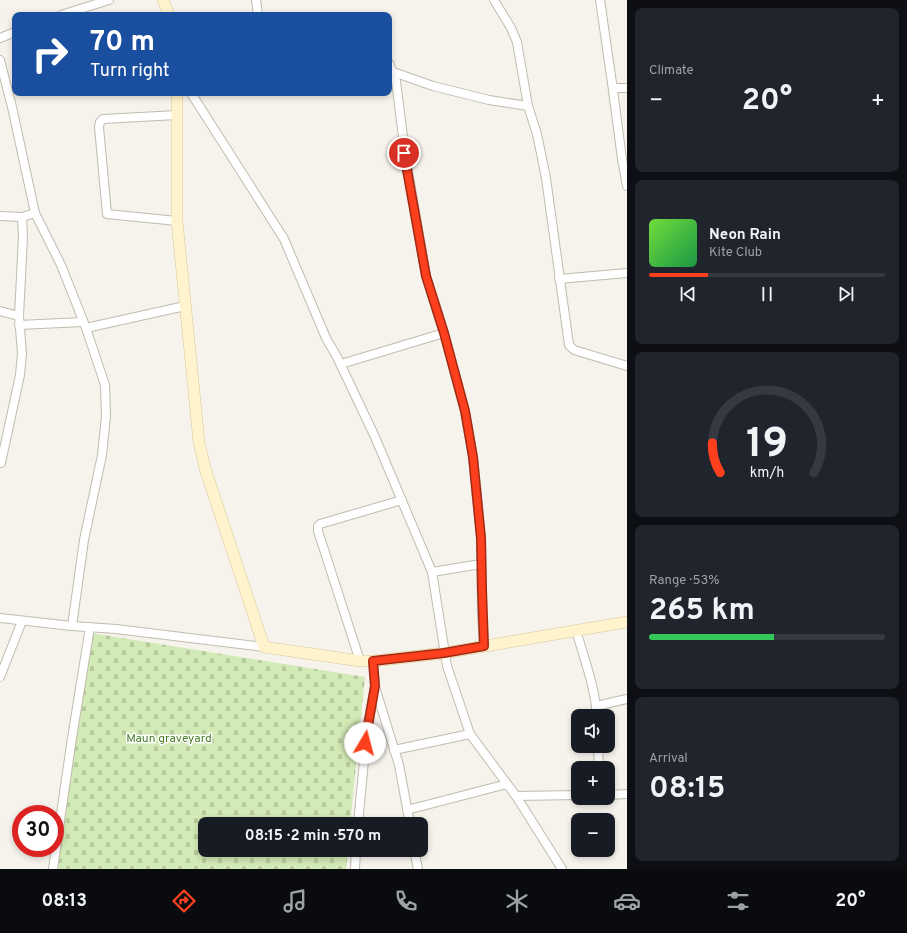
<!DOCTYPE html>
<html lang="en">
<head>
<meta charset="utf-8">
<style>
	body { margin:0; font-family:Overpass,sans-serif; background:#20242c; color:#f1f3f6; height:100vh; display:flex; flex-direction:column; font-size:15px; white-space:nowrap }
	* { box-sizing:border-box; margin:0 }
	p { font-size:13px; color:#9ea1a6 }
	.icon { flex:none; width:22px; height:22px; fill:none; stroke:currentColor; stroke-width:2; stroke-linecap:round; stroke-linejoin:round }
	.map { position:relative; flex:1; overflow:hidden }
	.panel { display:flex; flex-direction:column; gap:8px; padding:8px; background:#0d0f14; width:280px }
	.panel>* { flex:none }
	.top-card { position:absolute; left:12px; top:12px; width:380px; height:84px; border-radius:8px; box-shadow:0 2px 6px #0003; background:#1a4fa0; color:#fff; overflow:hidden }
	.tools { position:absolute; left:571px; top:709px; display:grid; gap:8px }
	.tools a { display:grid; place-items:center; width:44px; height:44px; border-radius:8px; background:#171b24; box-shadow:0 2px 6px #0003; font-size:20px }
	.speed { position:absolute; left:12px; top:805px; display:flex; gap:8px; font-size:20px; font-weight:700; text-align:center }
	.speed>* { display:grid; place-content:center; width:52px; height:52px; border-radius:50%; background:#171b24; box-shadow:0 2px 6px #0003; line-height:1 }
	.speed .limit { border:6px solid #d22; background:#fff; color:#111 }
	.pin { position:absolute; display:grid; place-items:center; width:34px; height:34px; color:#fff; margin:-17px; border:2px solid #fff; border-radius:50%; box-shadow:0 1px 4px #0007 }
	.me { position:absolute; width:44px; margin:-22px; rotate:8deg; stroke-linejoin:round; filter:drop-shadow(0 0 3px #0008) }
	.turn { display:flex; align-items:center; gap:14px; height:84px; padding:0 12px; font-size:18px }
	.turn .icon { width:52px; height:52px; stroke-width:2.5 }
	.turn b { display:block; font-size:28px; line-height:34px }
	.big { font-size:30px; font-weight:700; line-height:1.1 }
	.panel .widget { flex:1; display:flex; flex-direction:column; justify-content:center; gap:6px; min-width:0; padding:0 14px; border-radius:8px; background:#20242c }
	.panel .dial { align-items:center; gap:0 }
	.dial svg { height:104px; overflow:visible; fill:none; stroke:#363941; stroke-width:7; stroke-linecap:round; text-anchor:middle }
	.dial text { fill:#f1f3f6; stroke:none }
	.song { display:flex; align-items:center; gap:12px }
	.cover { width:48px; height:48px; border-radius:6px; background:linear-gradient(135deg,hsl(100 70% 55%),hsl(140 70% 35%)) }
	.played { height:4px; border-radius:2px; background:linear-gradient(90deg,#fc3f1d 25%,#363941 25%) }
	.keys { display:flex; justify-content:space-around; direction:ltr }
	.heat { display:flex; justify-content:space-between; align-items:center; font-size:22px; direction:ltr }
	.charge { height:6px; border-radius:3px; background:linear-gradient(90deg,#34c759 53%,#363941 0) }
	.trip { position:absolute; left:198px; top:817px; width:230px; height:40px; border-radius:8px; background:#171b24; box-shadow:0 2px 6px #0003; font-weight:700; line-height:40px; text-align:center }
	.dock { display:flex; height:64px; justify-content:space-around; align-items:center; background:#090b0e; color:#9ea1a6 }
	.dock .icon { width:28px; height:28px }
	.dock .on { color:#fc3f1d }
	.dock b { font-size:18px; color:#f1f3f6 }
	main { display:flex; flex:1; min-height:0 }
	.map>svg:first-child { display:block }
	.cemetery { fill:url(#cemetery-stones) }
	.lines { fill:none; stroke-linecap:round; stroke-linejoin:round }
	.street-casing { stroke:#c2bbae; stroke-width:10 }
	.secondary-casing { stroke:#d6c79b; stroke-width:12 }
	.street { stroke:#fff; stroke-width:8 }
	.secondary { stroke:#fff3cd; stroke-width:11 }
	.route-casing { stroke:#a42913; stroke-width:10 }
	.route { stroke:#fc3f1d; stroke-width:7 }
	.labels { text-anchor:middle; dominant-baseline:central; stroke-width:3; stroke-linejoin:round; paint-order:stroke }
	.park-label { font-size:12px; fill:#4a7f2a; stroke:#fff }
</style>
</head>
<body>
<main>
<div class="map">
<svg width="627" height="869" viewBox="0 0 627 869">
	<defs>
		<pattern id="cemetery-stones" width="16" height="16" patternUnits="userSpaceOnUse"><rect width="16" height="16" fill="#d2eab5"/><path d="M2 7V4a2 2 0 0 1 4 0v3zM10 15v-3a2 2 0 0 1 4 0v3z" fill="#b6ca9c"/></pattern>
	</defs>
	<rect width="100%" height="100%" fill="#f6f3ec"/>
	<polygon class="cemetery" points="91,633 365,677 350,824 205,824 205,850 348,850 346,869 55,869"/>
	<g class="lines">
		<g class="street-casing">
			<g id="street">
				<polyline points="256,0 258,15"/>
				<polyline points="494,0 511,28 517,42 528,106 537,134 546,178 569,345 574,350 627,366"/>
				<polyline points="600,0 612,83 622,159 627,186"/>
				<polyline points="61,15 109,0"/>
				<polyline points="0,38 15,32"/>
				<polyline points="0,60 12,107 35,213 61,265 86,328 105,385 106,416 102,455 84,540 72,626"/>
				<polyline points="389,63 396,81 405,153 426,276 444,333 465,411 473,457 481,538 482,614 484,646"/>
				<polyline points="393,72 433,86 489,100 528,106"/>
				<polyline points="613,88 627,88"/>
				<polyline points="191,93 284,239 326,338 337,357 375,437 432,572 447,666 470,734 516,796 562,869"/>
				<polyline points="0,216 22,217 35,213"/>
				<polyline points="177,221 107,214 99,127 100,122 103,119 177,115"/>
				<polyline points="559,279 627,273"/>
				<polyline points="0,311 19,316"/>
				<polyline points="19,325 83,322"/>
				<polyline points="86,328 185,306"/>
				<polyline points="341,364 444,333"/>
				<polyline points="1,463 20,375 22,353 19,316 23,237 22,217"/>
				<polyline points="432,572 481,564"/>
				<polyline points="0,618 72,626 116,629 264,647"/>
				<path d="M576,630c8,28 19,57 21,86"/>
				<polyline points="360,661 318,531 318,526 320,524 402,500"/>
				<polyline points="0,677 22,621"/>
				<polyline points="375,687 399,765 410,824"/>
				<polyline points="596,706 627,699"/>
				<polyline points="598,746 599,768"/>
				<polyline points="394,750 470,734"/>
				<polyline points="608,795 627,794"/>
				<polyline points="516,796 578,795"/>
				<polyline points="407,810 507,784"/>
				<polyline points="358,824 367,729 375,686 373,661"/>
				<polyline points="414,850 418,869"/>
				<polyline points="53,869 72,738 90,627"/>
				<polyline points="355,869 356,850"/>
			</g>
		</g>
		<g class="secondary-casing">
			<g id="secondary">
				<polyline points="163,0 169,15"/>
				<polyline points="177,93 177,221 199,442 205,468 264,647 360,661 373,661 444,653 627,622"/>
			</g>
		</g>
		<use href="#street" class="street"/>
		<use href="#secondary" class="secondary"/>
	</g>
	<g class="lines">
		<g class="route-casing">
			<polyline id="route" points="365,743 375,686 373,661 444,653 484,646 482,589 481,538 473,457 465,411 444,333 426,276 404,153"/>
		</g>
		<use href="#route" class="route"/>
	</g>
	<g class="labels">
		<g class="park-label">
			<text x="169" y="739">Maun graveyard</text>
		</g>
	</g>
</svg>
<div class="tools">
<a><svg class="icon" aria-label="sound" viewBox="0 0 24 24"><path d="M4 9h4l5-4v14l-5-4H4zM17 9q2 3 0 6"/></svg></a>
<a>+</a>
<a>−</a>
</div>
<div class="speed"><div class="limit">30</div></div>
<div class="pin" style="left:404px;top:153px;background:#d93025"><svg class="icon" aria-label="arrive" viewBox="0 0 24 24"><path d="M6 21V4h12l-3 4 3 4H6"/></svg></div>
<svg class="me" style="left:365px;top:743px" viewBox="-20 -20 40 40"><circle r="19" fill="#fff"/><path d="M0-13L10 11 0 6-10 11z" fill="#fc3f1d"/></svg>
<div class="trip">08:15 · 2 min · 570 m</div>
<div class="top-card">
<div class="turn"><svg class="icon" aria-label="right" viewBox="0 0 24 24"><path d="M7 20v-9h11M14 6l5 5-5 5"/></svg><div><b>70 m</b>Turn right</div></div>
</div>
</div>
<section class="panel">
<div class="widget"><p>Climate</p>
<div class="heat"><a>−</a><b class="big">20°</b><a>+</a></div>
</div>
<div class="widget">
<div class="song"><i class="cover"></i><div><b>Neon Rain</b><p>Kite Club</p></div></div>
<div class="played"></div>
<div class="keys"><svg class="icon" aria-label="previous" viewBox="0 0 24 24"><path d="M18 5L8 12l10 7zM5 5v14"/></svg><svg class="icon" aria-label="pause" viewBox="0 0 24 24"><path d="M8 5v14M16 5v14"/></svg><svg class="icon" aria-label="next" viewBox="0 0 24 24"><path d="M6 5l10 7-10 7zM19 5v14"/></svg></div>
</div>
<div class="widget dial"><svg viewBox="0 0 100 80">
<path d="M14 69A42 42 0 1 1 86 69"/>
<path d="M14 69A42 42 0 0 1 8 46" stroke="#fc3f1d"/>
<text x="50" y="56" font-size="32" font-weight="700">19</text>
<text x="50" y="72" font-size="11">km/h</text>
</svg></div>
<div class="widget"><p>Range · 53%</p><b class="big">265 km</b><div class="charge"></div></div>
<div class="widget"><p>Arrival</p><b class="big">08:15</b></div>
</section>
</main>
<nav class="dock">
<b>08:13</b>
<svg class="icon on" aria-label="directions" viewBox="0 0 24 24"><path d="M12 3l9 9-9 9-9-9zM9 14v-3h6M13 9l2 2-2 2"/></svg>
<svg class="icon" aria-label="music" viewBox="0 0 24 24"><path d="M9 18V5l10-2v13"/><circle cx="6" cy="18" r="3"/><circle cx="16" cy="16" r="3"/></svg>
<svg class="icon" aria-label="phone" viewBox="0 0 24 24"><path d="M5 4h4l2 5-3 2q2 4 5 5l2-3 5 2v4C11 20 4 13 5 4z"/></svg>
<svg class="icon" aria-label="climate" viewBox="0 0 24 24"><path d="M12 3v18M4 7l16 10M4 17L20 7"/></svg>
<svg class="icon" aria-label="car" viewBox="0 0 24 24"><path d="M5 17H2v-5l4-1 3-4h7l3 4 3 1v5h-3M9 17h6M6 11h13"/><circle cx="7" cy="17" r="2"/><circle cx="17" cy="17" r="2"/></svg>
<svg class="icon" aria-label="filters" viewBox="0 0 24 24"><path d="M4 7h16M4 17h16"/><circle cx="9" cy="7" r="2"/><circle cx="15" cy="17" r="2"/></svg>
<b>20°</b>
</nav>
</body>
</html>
